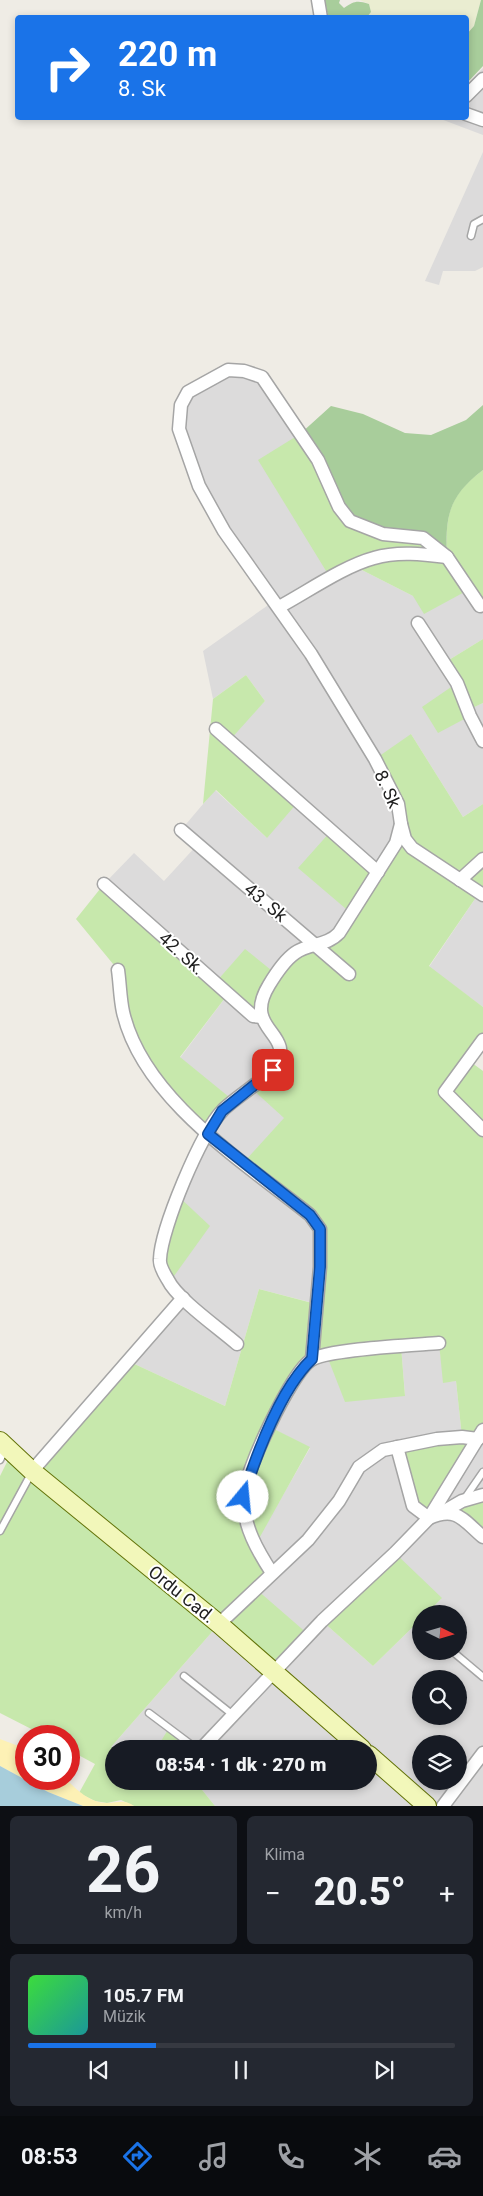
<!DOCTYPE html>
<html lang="tr">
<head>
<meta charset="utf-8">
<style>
	body { margin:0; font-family:Roboto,sans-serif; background:#242831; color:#f1f3f6; height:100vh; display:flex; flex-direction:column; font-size:19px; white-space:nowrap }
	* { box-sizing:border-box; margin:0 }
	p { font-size:16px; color:#9ea1a6 }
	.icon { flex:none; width:28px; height:28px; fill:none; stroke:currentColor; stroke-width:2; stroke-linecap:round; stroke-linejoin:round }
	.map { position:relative; height:1806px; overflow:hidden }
	.sheet { display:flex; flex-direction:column; gap:10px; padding:10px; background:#0d0f14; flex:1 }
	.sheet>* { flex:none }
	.banner { position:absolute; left:15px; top:15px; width:454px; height:105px; border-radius:5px; box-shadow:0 2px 8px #0003; background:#1a73e8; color:#fff; overflow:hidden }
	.needle { width:32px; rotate:95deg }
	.tools { position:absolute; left:412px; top:1605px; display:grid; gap:10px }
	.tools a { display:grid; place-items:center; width:55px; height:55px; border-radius:50%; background:#171b24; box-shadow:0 2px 8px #0003; font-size:25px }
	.speed { position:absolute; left:15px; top:1725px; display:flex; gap:10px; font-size:25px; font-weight:700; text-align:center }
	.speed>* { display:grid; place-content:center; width:65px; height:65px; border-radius:50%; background:#171b24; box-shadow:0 2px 8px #0003; line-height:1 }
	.speed .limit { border:8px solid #d22; background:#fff; color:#111 }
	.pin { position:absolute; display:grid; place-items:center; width:42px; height:42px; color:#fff; margin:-21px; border-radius:10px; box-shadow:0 2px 8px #0006 }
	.me { position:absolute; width:55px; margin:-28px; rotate:17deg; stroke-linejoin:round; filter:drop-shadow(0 0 4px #0008) }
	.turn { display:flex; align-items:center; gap:18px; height:105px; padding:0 20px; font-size:22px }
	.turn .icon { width:65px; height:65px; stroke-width:2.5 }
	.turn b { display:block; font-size:35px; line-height:42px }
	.big { font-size:38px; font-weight:800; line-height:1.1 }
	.sheet .widget { flex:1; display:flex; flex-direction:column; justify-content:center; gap:8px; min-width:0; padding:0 18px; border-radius:8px; background:#242831 }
	.sheet .dial { align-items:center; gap:0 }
	.dial b { font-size:65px; line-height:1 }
	.song { display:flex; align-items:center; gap:15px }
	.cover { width:60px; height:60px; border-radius:8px; background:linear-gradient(135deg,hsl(120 70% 55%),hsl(180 70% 35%)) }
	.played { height:5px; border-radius:2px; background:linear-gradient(90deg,#1a73e8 30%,#363941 30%) }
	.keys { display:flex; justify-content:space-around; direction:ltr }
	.heat { display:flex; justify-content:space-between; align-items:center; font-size:28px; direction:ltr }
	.sheet .tiles { flex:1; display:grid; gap:10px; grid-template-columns:1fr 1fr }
	.widget:last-child { grid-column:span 2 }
	.trip { position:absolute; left:105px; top:1740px; width:272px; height:50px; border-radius:25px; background:#171b24; box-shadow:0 2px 8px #0003; font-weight:800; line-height:50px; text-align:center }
	.dock { display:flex; height:80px; justify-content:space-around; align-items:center; background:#090b0e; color:#9ea1a6 }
	.dock .icon { width:35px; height:35px }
	.dock .selected { color:#1a73e8 }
	.dock b { font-size:22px; color:#f1f3f6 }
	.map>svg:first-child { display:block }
	.residential { fill:#dcdbdb; fill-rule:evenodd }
	.farmland { fill:#eaedd1 }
	.grass { fill:#c7e8ac }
	.forest { fill:#a8cd9b }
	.sand { fill:#fdf1b5 }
	.water { fill:#a7cddb }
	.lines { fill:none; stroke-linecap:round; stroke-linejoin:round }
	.lane-casing { stroke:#a5a5a5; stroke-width:9 }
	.street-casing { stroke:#a5a5a5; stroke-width:15 }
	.secondary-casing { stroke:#637308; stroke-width:20 }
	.lane { stroke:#fff; stroke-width:6 }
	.street { stroke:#fff; stroke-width:12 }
	.secondary { stroke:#f2f7ba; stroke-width:18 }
	.route-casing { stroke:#114b97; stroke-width:12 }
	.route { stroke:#1a73e8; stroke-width:9 }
	.labels { text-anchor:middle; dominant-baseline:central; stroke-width:4; stroke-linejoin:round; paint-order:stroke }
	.street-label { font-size:18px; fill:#1e1e1e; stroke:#fff }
</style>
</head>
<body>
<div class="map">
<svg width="483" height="1806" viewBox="0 0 483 1806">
	<rect width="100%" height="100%" fill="#efece5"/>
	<g class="residential">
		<polygon points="483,68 483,135 438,118 466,118 466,85"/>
		<polygon points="483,152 483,267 475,271 443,271 439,285 425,281"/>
		<polygon points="228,370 262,377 300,434 354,566 413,596 470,589 483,611 483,639 444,663 467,710 483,703 483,804 463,817 411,734 401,824 348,920 276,975 215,983 104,884 134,853 164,881 198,844 181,830 215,790 267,838 228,740 265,701 246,675 213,699 203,651 274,601 224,531 185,449 181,405"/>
		<polygon points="479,893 483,895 483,1007 429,967"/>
		<polygon points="228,994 275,1037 285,1118 320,1229 317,1304 259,1289 225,1406 128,1361 183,1298 169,1283 178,1196 216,1119 180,1058"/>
		<path d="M439,1343l5,39 12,-1 6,56 21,-7v376h-268l-20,-25h174v-32l-258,-2 108,-123 89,11 -53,-46v-45l55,-96 -41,-21 31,-57 27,-14 78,39 -4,-49zM441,1599l-15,15h33v37h-38v-32l-48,47 -51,-45zM421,1679h38v37h-38zM421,1744h38v37h-38z"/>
	</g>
	<polygon class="farmland" points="360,0 481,0 474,26 466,35 466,18 367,17 371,12 369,4"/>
	<g class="grass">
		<path d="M300,434l109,101 38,21c-2,-41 2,-61 36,-86v141l-13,-22 -46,25 -11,-18 -59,-30 -23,13 -73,-119z"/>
		<polygon points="483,639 483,703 468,710 470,716 438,733 422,707 457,683 444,663"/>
		<polygon points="246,675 265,701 229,741 298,802 267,838 216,790 203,804 213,699"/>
		<polygon points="411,734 463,817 483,804 483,895 479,893 429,966 483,1007 483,1040 468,1060 483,1071 483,1430 429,1518 421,1513 397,1447 462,1437 456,1381 443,1383 439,1343 401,1346 405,1396 345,1402 327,1356 312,1359 270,1427 310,1447 256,1544 272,1573 256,1589 309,1635 273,1671 219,1624 111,1747 118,1749 114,1749 114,1781 195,1781 215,1806 134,1806 121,1800 107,1803 95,1801 79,1793 95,1764 69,1750 69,1736 45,1736 0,1713 0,1476 12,1452 32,1471 128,1361 225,1406 259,1289 316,1304 320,1229 244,1162 284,1118 250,1087 273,1070 275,1037 228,994 180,1057 234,1101 208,1134 181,1110 132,1036 118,970 76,919 104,884 216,982 245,949 276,974 285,963 320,944 352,914 298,868 331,831 378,872 401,824 375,759"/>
		<polygon points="178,1196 210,1226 169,1283 162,1239"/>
		<polygon points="483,1495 483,1537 443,1512"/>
		<polygon points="395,1553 442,1598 426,1614 421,1614 421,1619 373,1666 322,1621"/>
		<polygon points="169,1728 197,1749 152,1749 158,1746"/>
	</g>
	<g class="forest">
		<path d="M325,0h15l-1,3 5,5c10,-7 13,-8 25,-4l2,8 -4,5h-39z"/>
		<polygon points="481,0 483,0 483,66 466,84 466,35 474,26"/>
		<path d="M483,405v65c-34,26 -38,45 -36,87l-12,-11 -85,-25 -50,-87 31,-28 32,8 42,19 26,2 35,-15z"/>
	</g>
	<path class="sand" d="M0,1739l26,10v30h40c11,11 24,24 41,24 12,0 16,-4 27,3h-51l-35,-14 -48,-26z"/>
	<polygon class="water" points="0,1766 48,1792 83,1806 0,1806"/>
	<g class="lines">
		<g class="lane-casing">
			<g id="lane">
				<polyline points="471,236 474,224 483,219"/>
				<polyline points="0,1460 6,1448"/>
				<polyline points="465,1498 483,1472"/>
				<polyline points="0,1531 32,1472"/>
				<polyline points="452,1651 483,1677"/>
				<polyline points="184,1676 233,1715"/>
				<polyline points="149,1713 197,1749"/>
			</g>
		</g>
		<g class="street-casing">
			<g id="street">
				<polyline points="318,0 321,18"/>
				<polyline points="466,96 483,79"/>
				<polyline points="466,114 483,120"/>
				<path d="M279,607c28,-15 65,-41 95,-49 23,-7 49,-4 73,-1"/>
				<polyline points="418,623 457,683 470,716 483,741"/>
				<polyline points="216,729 378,872"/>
				<polyline points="401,824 405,839 412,848 483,895"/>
				<polyline points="181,830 349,974"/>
				<polyline points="460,880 483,859"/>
				<polyline points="104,884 253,1016 262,1017"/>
				<path d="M118,970c2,14 2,28 5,42 20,87 121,150 187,203l10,14v38l-8,92"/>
				<polyline points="483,1040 445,1092 483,1130"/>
				<path d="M237,1344c-17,-15 -60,-45 -69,-64 -3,-5 -9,-14 -8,-21 1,-30 41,-127 63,-149 12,-12 44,-32 52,-43 22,-35 -34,-36 -6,-82 6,-10 16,-25 26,-32 14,-10 32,-7 44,-20l57,-90 5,-19 -3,-20 -23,-45 -64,-105 -87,-123 -25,-45 -20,-57 2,-24 7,-13 40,-22 16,1 18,6 56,83 21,47 11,14 33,13 40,4 24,19 33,49"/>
				<polyline points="397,1447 413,1506 429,1518"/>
				<polyline points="32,1471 183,1298"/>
				<polyline points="443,1512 462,1501 483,1495"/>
				<path d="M429,1518c28,-12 34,2 54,19"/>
				<path d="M272,1573c-15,-23 -28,-46 -29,-74 0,-24 48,-126 68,-139 16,-11 104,-15 128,-17"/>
				<polyline points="219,1624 308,1540 339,1501 359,1467 383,1450 437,1439 462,1437 478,1439"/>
				<polyline points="201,1749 322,1621 395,1553 429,1518 483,1430"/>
				<polyline points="443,1806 483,1753"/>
			</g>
		</g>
		<g class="secondary-casing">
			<g id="secondary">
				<polyline points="0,1441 32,1471 219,1624 362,1749"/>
				<polyline points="369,1755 427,1806"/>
			</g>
		</g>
		<use href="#lane" class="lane"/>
		<use href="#street" class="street"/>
		<use href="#secondary" class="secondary"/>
	</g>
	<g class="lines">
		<g class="route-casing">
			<path id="route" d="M243,1497c13,-41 38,-109 69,-138l8,-92v-38l-10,-14 -102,-81 14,-23 51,-41"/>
		</g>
		<use href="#route" class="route"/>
	</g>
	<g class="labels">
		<g class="street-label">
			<text transform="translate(388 789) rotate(66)">8. Sk</text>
			<text transform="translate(266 902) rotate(40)">43. Sk</text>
			<text transform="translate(182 953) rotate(42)">42. Sk.</text>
			<text transform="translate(182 1594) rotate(39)">Ordu Cad.</text>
		</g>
	</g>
</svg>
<div class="tools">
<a><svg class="needle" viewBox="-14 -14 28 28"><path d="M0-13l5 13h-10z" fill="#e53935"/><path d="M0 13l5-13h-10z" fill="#9ea1a6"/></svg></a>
<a><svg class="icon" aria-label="search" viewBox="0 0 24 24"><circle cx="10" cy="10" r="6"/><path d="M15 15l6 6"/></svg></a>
<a><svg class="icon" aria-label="layers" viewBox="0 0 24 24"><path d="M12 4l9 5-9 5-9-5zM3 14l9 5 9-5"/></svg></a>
</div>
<div class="speed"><div class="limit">30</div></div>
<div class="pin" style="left:273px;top:1070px;background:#d93025"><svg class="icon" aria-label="arrive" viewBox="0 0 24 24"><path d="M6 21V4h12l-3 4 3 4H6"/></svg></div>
<svg class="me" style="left:243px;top:1497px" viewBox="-20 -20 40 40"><circle r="19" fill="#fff"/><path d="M0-13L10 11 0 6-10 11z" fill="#1a73e8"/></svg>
<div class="trip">08:54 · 1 dk · 270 m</div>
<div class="banner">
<div class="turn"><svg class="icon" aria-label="right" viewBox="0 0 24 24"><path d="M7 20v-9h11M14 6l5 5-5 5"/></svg><div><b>220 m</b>8. Sk</div></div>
</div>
</div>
<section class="sheet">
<div class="tiles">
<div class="widget dial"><b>26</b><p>km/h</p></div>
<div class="widget"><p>Klima</p>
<div class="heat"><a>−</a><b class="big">20.5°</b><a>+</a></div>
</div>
<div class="widget">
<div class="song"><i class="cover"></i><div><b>105.7 FM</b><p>Müzik</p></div></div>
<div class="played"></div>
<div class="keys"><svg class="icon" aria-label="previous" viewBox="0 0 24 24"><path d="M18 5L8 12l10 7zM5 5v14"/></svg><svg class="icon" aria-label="pause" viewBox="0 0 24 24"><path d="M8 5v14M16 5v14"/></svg><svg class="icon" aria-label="next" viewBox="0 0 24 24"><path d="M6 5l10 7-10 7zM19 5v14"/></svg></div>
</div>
</div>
</section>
<nav class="dock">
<b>08:53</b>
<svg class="icon selected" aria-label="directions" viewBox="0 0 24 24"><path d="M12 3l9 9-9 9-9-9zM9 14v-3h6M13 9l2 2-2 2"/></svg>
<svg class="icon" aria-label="music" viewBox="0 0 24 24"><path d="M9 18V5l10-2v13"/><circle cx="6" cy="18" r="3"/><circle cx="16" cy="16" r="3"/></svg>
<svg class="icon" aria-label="phone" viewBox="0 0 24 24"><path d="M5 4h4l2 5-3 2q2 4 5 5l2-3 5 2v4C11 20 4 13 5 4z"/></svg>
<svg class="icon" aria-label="climate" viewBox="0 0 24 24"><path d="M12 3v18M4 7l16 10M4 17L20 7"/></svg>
<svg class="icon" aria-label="car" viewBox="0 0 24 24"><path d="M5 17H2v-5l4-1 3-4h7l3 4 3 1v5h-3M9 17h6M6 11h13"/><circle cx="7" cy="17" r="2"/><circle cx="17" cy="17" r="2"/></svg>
</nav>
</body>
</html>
